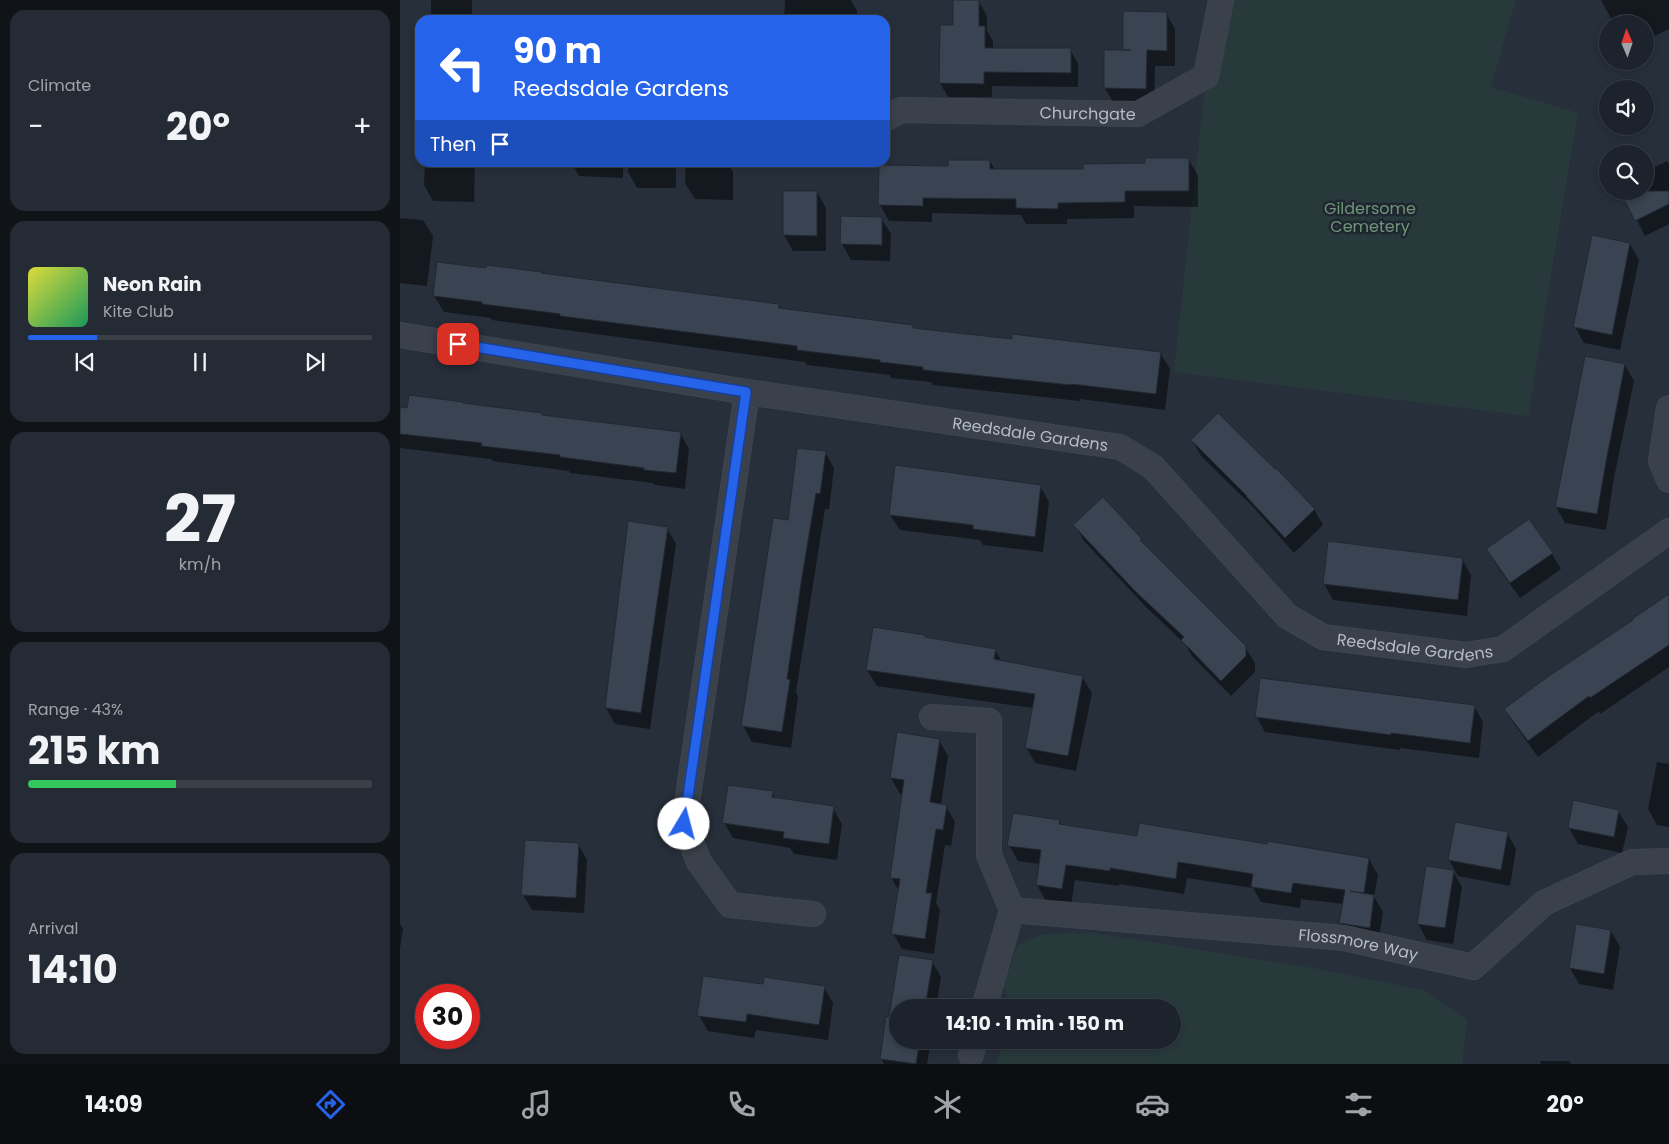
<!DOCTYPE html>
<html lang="en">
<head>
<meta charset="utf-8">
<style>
	body { margin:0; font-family:Poppins,sans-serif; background:#252b34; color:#f1f3f6; height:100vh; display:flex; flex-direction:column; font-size:19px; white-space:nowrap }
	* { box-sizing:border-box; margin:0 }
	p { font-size:16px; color:#a0a4a9 }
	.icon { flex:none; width:28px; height:28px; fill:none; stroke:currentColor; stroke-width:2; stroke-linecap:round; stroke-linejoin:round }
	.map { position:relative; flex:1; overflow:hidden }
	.sheet { display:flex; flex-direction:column; gap:10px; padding:10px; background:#101318; width:400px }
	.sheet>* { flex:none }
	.top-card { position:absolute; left:15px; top:15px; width:475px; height:152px; border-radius:15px; box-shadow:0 2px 8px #0003,0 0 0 1px #3b4048; background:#2563eb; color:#fff; overflow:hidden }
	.needle { width:32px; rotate:358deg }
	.controls { position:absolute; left:1199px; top:15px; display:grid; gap:10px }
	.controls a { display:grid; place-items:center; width:55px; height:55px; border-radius:50%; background:#1d232c; box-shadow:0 2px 8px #0003,0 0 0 1px #3b4048; font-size:25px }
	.speed { position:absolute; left:15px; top:984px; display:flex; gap:10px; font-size:25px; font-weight:700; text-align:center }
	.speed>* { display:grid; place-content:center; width:65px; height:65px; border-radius:50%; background:#1d232c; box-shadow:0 2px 8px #0003,0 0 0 1px #3b4048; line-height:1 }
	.speed .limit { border:8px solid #d22; background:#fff; color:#111 }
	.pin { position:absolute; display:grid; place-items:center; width:42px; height:42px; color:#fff; margin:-21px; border-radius:10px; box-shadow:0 2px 8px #0006 }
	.me { position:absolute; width:55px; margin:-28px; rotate:8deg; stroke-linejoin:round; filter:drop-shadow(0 0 4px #0008) }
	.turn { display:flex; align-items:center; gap:18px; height:105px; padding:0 15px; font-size:22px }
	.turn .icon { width:65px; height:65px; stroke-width:2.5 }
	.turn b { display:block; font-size:35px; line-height:42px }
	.then { display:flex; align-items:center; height:48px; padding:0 15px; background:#0003; gap:10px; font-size:19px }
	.big { font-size:38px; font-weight:700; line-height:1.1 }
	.sheet .widget { flex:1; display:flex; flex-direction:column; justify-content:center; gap:8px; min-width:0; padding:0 18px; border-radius:15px; background:#252b34 }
	.sheet .dial { align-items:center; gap:0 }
	.dial b { font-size:65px; line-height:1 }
	.song { display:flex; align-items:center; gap:15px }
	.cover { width:60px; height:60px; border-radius:8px; background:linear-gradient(135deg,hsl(60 70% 55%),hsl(150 70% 35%)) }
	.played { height:5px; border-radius:2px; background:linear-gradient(90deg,#2563eb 20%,#3b4048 20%) }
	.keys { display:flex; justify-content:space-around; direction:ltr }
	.heat { display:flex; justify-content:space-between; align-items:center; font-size:28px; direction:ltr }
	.charge { height:8px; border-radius:4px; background:linear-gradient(90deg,#34c759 43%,#3b4048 0) }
	.trip { position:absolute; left:489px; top:999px; width:292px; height:50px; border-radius:25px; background:#1d232c; box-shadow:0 2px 8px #0003,0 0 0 1px #3b4048; font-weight:700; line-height:50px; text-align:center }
	.tabs { display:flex; height:80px; justify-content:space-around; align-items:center; background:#0c0e12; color:#a0a4a9 }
	.tabs .icon { width:35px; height:35px }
	.tabs .selected { color:#2563eb }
	.tabs b { font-size:22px; color:#f1f3f6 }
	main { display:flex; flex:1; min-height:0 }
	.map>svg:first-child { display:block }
	.green { fill:#28393c }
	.shadow { fill:#0007 }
	.building { fill:#394351; stroke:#212832 }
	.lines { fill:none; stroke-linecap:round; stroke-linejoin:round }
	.minor-casing { stroke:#434a54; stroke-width:26 }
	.minor { stroke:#3a414b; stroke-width:25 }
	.route-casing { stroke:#184099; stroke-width:12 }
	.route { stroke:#2563eb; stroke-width:9 }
	.labels { text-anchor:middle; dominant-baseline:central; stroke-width:5; stroke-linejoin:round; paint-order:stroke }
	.street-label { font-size:16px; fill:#b6bcc7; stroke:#1f2630 }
	.park-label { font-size:16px; fill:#709579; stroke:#1f2630 }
</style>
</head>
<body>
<main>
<section class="sheet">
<div class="widget"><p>Climate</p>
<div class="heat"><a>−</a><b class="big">20°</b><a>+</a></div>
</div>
<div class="widget">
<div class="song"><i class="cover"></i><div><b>Neon Rain</b><p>Kite Club</p></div></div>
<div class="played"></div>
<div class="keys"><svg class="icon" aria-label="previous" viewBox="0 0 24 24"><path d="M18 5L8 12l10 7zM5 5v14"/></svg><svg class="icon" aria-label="pause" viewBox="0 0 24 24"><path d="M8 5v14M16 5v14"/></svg><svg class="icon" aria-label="next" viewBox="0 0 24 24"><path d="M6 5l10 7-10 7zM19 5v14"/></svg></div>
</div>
<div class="widget dial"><b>27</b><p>km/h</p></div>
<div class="widget"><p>Range · 43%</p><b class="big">215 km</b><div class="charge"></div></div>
<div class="widget"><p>Arrival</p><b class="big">14:10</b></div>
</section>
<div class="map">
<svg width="1269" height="1064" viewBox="0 0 1269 1064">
	<rect width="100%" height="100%" fill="#272f3b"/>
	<g class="green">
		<polygon points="821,0 1116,0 1091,87 1178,113 1128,416 774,372 806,76"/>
		<polygon points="694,933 913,968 1023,990 1067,1019 1062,1064 596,1064 604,1040 772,1040 772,1008 609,1007 603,984 618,945 644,934"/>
	</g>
	<g class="shadow">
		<rect x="31" y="0" width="41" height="20"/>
		<polygon points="385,0 451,0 457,11 457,20 384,20"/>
		<polygon points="1201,0 1269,0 1269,29 1246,40 1245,39 1245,24 1214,24"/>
		<polygon points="579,2 587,16 587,31 593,41 593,49 670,49 678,64 678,87 592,86 592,97 548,97 540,83 554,27"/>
		<polygon points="766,13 775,29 775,66 755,66 754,104 714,104 705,88 705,52 725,51"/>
		<polygon points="137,18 180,19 181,20 137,20"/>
		<polygon points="248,19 274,19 275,20 248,20"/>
		<polygon points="788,159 798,175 798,207 734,206 734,218 667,219 667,224 626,224 621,215 532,213 532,222 489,221 480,205 480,166 549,167 590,161 595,170 684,171"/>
		<polygon points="1267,161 1269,164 1269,224 1245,236 1222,191 1245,191 1245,172"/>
		<polygon points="25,162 75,162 74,202 33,201 24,185"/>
		<polygon points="121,162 163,162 162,168 122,165"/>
		<polygon points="171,162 223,162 223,178 179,176"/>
		<polygon points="228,162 276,162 276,188 237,188 228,172"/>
		<polygon points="286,162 327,162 333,172 333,200 295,199 285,183"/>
		<polygon points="417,192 426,208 426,251 393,251 384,235"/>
		<polygon points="442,217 481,218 491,234 490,261 451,260 442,244"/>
		<polygon points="0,218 23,220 33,236 27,286 0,283"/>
		<polygon points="1230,244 1239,260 1220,350 1184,343 1175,327"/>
		<polygon points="87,269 141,273 142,275 379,305 381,309 512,326 515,330 613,341 760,353 770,369 765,410 680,399 680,401 533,385 531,382 491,378 490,375 407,365 405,362 92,320 91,318 44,312 34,296"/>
		<polygon points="1225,365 1234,381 1214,478 1206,530 1165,523 1156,507"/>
		<polygon points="63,405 280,433 289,449 285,489 255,485 253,483 170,473 169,471 92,461 91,459 0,448 0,408"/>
		<polygon points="792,440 914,509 923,525 894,553 854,508 801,456"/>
		<polygon points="425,452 434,468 429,509 425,509 396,692 398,697 391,748 352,742 343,726 389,522"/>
		<polygon points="640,486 649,502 643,552 583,545 580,540 500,530 490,515"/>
		<polygon points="675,525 741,540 745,547 845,647 855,663 855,672 831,696 792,656 786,645 746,607 684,541"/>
		<polygon points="267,528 276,544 250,729 215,724 206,708"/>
		<polygon points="1088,550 1152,554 1161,569 1120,598 1097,566"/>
		<polygon points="1062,559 1071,575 1067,616 933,600 924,584"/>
		<polygon points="1269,596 1269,667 1200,714 1199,711 1138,757 1115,725 1105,709"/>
		<polygon points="525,636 526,639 595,650 602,662 682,677 692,693 676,771 635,763 626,747 633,708 477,686 467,670"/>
		<polygon points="1074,706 1083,722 1079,758 1000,748 1000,750 865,732 856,716"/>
		<polygon points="539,740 548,756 541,805 546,806 555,822 551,846 545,845 536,903 540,910 534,954 502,949 493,933 499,891 491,877 504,794 500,794 491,778"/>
		<polygon points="1257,762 1269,764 1269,827 1257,825 1248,809"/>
		<polygon points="372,793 376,799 433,808 442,824 437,860 394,854 390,848 333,838 324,822"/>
		<polygon points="1218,811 1228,827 1222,853 1178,844 1169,828"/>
		<polygon points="659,821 662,826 738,837 868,845 969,859 978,875 974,897 983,912 978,944 950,939 941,923 944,904 901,899 900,908 861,902 853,888 787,878 784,894 719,884 719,886 675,880 671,905 646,901 637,885 640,864 618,861 609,845"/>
		<polygon points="1107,833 1116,849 1110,886 1058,876 1049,860"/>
		<polygon points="178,844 187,860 184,913 132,910 123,895"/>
		<polygon points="1053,871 1062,887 1053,944 1027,940 1018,924"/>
		<polygon points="0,924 3,929 0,948"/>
		<polygon points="1177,926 1211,931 1220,947 1213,990 1179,984 1170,968"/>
		<polygon points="500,956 532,961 541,977 536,1008 498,1008 498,1040 531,1040 527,1064 484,1064 481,1059 490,1018"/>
		<polygon points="364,985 424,987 433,1003 428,1040 356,1030 354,1038 308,1031 299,1015"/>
		<polygon points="1140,1061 1169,1061 1171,1064 1141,1064"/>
	</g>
	<g class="building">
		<polygon points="553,0 579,0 579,26 585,26 585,48 671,48 671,73 584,72 584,84 539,83 540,25 553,25"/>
		<polygon points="723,11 767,12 767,51 747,50 746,89 704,88 704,50 731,50 723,50"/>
		<polygon points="745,158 789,158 789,191 725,191 725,202 658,203 658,209 616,208 616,199 523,198 523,206 478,205 479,165 548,166 548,160 590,160 590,169 683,169 683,164 745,163"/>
		<polygon points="383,191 417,191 417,236 383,235"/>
		<polygon points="1220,191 1269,191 1269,204 1235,221"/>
		<polygon points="441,216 482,217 482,245 440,244"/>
		<polygon points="1192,235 1230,243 1212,335 1173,327"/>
		<polygon points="37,262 86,268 87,265 142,272 141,273 379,304 379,308 513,325 513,328 612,339 612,334 761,352 756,394 671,384 671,385 523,370 523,367 480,362 480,360 397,350 397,346 160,316 160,314 82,304 82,302 33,296"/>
		<polygon points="1185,356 1225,364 1206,462 1197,514 1155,507"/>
		<polygon points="9,395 63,402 63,403 142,413 142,415 281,432 276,473 244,470 244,468 160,457 160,455 81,446 82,443 0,434 0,407 7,408"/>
		<polygon points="818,413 875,469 876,468 915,509 885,538 846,496 847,496 791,440"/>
		<polygon points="397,448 426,451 420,494 416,493 402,577 387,679 390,680 382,732 341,726 373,518 388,520"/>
		<polygon points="495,465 641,485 635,537 573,529 573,525 489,515"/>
		<polygon points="703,497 742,539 740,540 846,646 846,656 821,681 781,640 784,637 735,591 673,525"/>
		<polygon points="1129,519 1153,553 1110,583 1086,549"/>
		<polygon points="228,521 268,527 241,713 205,708"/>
		<polygon points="928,541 1063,558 1058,600 923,584"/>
		<polygon points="1269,594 1269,645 1190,698 1189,696 1128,741 1104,709 1146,678 1233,620 1232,619"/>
		<polygon points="473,627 525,635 525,637 596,649 594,659 683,676 668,756 625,748 635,694 466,670"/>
		<polygon points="860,678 1075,705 1070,743 991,733 991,735 855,717"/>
		<polygon points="497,732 540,739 530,802 547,805 543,830 536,829 526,893 532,893 525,939 491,934 500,879 490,878 504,780 490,778"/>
		<polygon points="328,785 373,791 372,797 434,806 429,844 383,838 384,832 322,823"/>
		<polygon points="1173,800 1219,810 1214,837 1168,828"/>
		<polygon points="613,813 660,820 659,824 737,836 739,823 867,844 867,841 969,858 964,893 950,891 974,895 970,928 939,923 945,890 893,883 891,893 851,887 853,874 778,862 776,879 710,868 710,871 666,865 662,889 636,885 641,850 607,846"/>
		<polygon points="1055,822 1108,832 1101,870 1048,860"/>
		<polygon points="125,840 179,843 176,898 121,895"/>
		<polygon points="1026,866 1054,870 1045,928 1017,924"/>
		<polygon points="1176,924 1211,930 1204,974 1169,968"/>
		<polygon points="499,955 533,960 525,1008 498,1008 498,1040 520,1040 516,1064 480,1059 486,1016 489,1017"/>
		<polygon points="303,976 363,984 364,977 425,986 419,1025 347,1014 346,1022 297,1016"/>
	</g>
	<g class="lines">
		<g class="minor-casing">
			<g id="minor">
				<path id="s1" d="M485,119l16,-9 237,4 68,-38 15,-76"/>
				<path id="s2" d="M0,335l347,57 373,55 33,20 134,149 36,21 143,18 37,-6 166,-118"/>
				<polyline points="347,392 284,824 299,862 330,905 413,914"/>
				<polyline points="1269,408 1261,461 1269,480"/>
				<path id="s3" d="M532,717l57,4v134l23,55 332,28 129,29 71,-64 88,-41 37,-1"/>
				<polyline points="584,1008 612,910"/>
				<polyline points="571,1055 575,1040"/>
			</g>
		</g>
		<use href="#minor" class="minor"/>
	</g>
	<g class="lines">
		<g class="route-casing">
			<polyline id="route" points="58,344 346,392 284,824"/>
		</g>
		<use href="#route" class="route"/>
	</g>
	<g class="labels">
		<g class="street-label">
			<text stroke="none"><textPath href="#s1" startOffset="205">Churchgate</textPath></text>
			<text stroke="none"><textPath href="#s2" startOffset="638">Reedsdale Gardens</textPath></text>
			<text stroke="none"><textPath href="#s2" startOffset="1102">Reedsdale Gardens</textPath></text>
			<text stroke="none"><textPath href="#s3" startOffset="599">Flossmore Way</textPath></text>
		</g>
		<g class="park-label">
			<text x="970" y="208">Gildersome<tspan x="970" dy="18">Cemetery</tspan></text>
		</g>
	</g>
</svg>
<div class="controls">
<a><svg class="needle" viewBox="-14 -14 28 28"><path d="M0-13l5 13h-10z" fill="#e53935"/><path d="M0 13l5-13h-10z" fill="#a0a4a9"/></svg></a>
<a><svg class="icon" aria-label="sound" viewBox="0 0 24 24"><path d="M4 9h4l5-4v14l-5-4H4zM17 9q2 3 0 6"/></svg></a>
<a><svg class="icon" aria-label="search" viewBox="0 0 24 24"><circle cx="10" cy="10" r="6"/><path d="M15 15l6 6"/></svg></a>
</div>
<div class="speed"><div class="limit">30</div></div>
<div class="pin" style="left:58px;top:344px;background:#d93025"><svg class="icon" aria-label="arrive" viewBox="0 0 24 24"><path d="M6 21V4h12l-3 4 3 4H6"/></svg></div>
<svg class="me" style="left:284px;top:824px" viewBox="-20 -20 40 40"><circle r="19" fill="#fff"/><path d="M0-13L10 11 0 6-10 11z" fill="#2563eb"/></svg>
<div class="trip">14:10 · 1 min · 150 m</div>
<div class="top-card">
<div class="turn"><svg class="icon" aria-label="left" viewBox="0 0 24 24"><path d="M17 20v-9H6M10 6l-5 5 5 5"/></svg><div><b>90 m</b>Reedsdale Gardens</div></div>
<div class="then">Then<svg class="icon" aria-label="arrive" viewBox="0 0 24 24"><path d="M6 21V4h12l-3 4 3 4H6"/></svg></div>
</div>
</div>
</main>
<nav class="tabs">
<b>14:09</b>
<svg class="icon selected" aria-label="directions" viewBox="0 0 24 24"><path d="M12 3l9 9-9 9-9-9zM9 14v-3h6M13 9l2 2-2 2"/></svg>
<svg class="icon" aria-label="music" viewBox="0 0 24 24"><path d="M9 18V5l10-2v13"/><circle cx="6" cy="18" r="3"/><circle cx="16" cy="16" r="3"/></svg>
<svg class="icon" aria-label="phone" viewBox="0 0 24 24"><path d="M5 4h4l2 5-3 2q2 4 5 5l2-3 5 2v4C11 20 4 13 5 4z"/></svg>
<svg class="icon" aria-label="climate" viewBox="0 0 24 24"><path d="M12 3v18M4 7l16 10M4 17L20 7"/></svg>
<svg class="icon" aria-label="car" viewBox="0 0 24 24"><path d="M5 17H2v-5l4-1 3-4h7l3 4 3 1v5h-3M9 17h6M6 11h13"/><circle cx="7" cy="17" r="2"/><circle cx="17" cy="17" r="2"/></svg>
<svg class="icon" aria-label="filters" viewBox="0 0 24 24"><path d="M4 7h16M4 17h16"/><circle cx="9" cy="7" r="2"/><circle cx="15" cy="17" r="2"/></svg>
<b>20°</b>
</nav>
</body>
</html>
